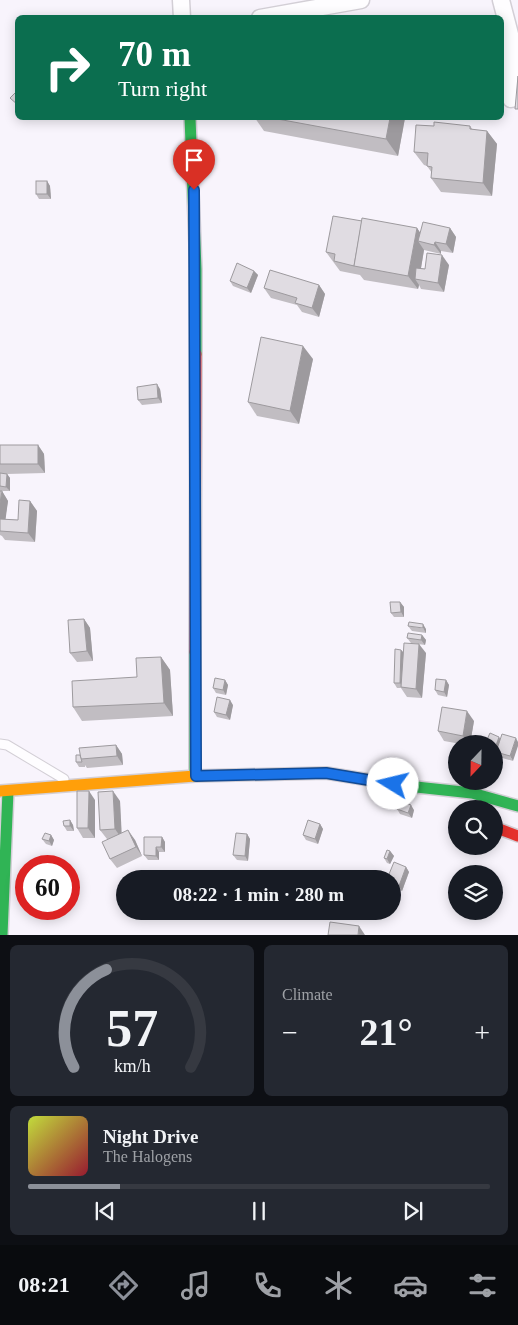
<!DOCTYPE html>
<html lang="en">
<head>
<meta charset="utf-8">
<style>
	body { margin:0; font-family:Georgia,serif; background:#242831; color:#f1f3f6; height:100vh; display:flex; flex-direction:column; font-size:19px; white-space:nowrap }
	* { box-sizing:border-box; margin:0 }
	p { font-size:16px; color:#9ea1a6 }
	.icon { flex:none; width:28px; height:28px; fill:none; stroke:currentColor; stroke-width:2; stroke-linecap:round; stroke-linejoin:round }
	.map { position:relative; height:935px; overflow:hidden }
	.details { display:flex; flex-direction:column; gap:10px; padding:10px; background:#0d0f14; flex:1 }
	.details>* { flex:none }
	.guide { position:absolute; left:15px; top:15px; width:489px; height:105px; border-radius:8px; box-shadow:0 2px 12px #0003; background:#0b6e4f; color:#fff; overflow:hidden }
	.needle { width:32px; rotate:202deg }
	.tools { position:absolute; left:448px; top:735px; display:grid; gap:10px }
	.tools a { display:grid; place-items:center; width:55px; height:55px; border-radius:50%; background:#171b24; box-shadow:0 2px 12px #0003; font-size:25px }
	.speed { position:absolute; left:15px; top:855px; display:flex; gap:10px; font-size:25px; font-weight:700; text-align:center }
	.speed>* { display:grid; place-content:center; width:65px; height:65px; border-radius:50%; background:#171b24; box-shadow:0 2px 12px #0003; line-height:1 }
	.speed .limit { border:8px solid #d22; background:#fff; color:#111 }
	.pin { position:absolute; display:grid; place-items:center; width:42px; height:42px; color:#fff; margin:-51px -21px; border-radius:50% 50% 50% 0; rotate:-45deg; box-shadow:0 0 5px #0007 }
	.pin .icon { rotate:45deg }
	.me { position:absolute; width:55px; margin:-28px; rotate:279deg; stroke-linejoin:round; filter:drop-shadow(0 0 4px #0008) }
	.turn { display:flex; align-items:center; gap:18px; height:105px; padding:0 20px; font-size:22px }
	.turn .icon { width:65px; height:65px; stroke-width:2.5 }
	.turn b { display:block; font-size:35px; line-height:42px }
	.big { font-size:38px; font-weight:700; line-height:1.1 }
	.details .widget { flex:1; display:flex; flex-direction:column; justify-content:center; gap:8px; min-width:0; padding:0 18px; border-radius:8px; background:#242831 }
	.details .dial { align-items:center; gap:0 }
	.dial svg { height:130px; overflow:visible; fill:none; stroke:#363941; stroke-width:7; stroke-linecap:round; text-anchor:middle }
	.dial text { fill:#f1f3f6; stroke:none }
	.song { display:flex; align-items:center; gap:15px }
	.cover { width:60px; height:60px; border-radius:8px; background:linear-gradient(135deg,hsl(70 70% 55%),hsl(350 70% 35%)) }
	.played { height:5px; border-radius:2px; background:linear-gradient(90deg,#8c9099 20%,#363941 20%) }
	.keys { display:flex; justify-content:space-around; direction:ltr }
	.heat { display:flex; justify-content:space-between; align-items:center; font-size:28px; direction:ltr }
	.details .tiles { flex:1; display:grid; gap:10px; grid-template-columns:1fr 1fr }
	.widget:last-child { grid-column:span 2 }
	.trip { position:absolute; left:116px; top:870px; width:285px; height:50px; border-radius:25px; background:#171b24; box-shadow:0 2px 12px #0003; font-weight:700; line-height:50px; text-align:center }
	.tab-bar { display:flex; height:80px; justify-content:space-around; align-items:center; background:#090b0e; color:#9ea1a6 }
	.tab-bar .icon { width:35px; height:35px }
	.tab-bar .active { color:#8c9099 }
	.tab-bar b { font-size:22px; color:#f1f3f6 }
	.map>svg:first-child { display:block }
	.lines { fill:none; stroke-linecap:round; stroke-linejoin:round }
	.lane-casing { stroke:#d3cfd6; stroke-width:11 }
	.street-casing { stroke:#d3cfd6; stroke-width:19 }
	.fast-casing { stroke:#d3cfd6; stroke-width:14 }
	.slow-casing { stroke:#d3cfd6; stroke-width:14 }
	.jam-casing { stroke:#d3cfd6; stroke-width:14 }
	.lane { stroke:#fefdff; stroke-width:9 }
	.street { stroke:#fefdff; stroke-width:16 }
	.fast { stroke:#30b455; stroke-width:11 }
	.slow { stroke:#ff9f0a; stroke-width:11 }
	.jam { stroke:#e5322d; stroke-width:11 }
	.wall { fill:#c1bdc2 }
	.shaded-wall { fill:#9d9a9e }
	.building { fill:#e0dce2; stroke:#9d9a9e }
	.route-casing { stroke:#114b97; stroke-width:12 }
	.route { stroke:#1a73e8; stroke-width:9 }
</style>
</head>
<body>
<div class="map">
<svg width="518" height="935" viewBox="0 0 518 935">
	<rect width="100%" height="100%" fill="#f8f4fc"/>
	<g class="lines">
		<g class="lane-casing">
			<polyline id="lane" points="0,744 7,745 64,779"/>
		</g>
		<g class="street-casing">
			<g id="street">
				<polyline points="181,0 182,18"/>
				<polyline points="501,0 511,38 511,99"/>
				<polyline points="260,18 361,0"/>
			</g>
		</g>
		<g class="fast-casing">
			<g id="fast">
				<polyline points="190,118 196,269 196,354"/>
				<polyline points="195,776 195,652"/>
				<polyline points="407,786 472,793 518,806"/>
				<polyline points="2,935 8,791"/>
			</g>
		</g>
		<g class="slow-casing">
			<polyline id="slow" points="0,791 195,776 326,773 407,786"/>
		</g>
		<g class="jam-casing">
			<g id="jam">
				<polyline points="195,652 196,354"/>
				<polyline points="494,827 518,836"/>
			</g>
		</g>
		<use href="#lane" class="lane"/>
		<use href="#street" class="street"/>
		<use href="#fast" class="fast"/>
		<use href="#slow" class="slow"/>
		<use href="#jam" class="jam"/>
	</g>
	<g class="wall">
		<polygon points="255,118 405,118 398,156 264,131"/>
		<polygon points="434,126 470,126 473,130 487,131 497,144 492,196 441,192 431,178 432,173 427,166 424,165 414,152"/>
		<polygon points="47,181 50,186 51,199 39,199 36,194"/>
		<polygon points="362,221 417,228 420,233 450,228 456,237 453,253 441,251 441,254 424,250 421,268 425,269 449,265 444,292 421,289 419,285 418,289 364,280 360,275 340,271 326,252"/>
		<polygon points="254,271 258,275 251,293 233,286 230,281"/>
		<polygon points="319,285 325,294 319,317 302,312 297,305 271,298 264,288"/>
		<polygon points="313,359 299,424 257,416 248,402"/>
		<polygon points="160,389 162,403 142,405 138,400"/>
		<polygon points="0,445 38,445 44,454 45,473 7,474 10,478 10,491 0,491"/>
		<polygon points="0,491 2,491 8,501 5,519 18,520 30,501 37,511 35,542 5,540 2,536 0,535"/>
		<polygon points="400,602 404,607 404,617 394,617 391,613"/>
		<polygon points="84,619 90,628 93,661 77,662 70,653"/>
		<polygon points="408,626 426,629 426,633 412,631"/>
		<polygon points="422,635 426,640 425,645 411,643 407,638"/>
		<polygon points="401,650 404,653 426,653 422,698 407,697 401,688 397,688 394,683"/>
		<polygon points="161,657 170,670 173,716 82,721 73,707 137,677"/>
		<polygon points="225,680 228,685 226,695 216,693 213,688"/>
		<polygon points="446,680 449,685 447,697 438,695 435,690"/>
		<polygon points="233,705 230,720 217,717 214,712"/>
		<polygon points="474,721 470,744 461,744 444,741 438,731"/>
		<polygon points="500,739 513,761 499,757 498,754 496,758 494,757 494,744"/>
		<polygon points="116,745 122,754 123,765 87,768 85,765 85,767 79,767 76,762 80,755"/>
		<polygon points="95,800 95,838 83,838 77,828"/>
		<polygon points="120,801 121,834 135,840 142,856 117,868 110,859 109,839 107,839 100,830"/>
		<polygon points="397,809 414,810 412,818 400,814"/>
		<polygon points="70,820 73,825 74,831 67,831 64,826"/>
		<polygon points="320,824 323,829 318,844 306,840 303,835"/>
		<polygon points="247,834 250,839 248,861 237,860 233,855"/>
		<polygon points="51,835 54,840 52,846 46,844 42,839"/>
		<polygon points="162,837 165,842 165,852 159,852 159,860 148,860 144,855"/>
		<polygon points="390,851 394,856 390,864 387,863 384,858"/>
		<polygon points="406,867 409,872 402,891 392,887 392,879"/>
	</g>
	<g class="shaded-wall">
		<polygon points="390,118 405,118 398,156 386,139"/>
		<polygon points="487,131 497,144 492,196 483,183"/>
		<polygon points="47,181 50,186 51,199 47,194"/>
		<polygon points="417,228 426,241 418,241 424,250 419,280 415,279 419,285 418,289 408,276"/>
		<polygon points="450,228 456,237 453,253 446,244"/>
		<polygon points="435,242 441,251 441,254 434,245"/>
		<polygon points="442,255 449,265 444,292 438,283"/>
		<polygon points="254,271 258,275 251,293 247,288"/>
		<polygon points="319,285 325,294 319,317 312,308"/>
		<polygon points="303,346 313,359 299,424 290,411"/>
		<polygon points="157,384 160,389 162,403 158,398"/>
		<polygon points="38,445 44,454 45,473 38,464"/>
		<polygon points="7,474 10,478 10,491 6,487"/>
		<polygon points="2,491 8,501 4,531 0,531 0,503"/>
		<polygon points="30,501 37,511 35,542 28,533"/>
		<polygon points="400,602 404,607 404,617 401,612"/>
		<polygon points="84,619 90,628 93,661 87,651"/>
		<polygon points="423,624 426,629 426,633 423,628"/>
		<polygon points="422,635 426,640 425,645 421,640"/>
		<polygon points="419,644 426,653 422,698 416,689"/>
		<polygon points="401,650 405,654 403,688 400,683"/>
		<polygon points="161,657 170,670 173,716 164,703"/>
		<polygon points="225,680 228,685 226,695 223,690"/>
		<polygon points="446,680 449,685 447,697 444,692"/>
		<polygon points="230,700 233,705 230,720 226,715"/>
		<polygon points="467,711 474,721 470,744 468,744 463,736"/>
		<polygon points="499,737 502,742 496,752 498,754 496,758 494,754 494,751"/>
		<polygon points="516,738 518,742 518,746 513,761 510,756"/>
		<polygon points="116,745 122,754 123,765 117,756"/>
		<polygon points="89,791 95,800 95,838 88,828"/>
		<polygon points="113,791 120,801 122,839 115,829"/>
		<polygon points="411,805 414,810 412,818 408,813"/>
		<polygon points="70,820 73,825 74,831 70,826"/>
		<polygon points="320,824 323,829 318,844 315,839"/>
		<polygon points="128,830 135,840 142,856 136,847"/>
		<polygon points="247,834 250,839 248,861 245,856"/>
		<polygon points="51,835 54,840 52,846 49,841"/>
		<polygon points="162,837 165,842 165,852 161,847"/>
		<polygon points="156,847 159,852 159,860 156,856"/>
		<polygon points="390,851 394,856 390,864 387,859"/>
		<polygon points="406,867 409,872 402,891 399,886"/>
		<polygon points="359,926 365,935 358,935"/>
	</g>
	<g class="building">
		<polygon points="518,76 518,109 515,109"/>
		<polygon points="16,92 18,93 18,105 10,98"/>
		<polygon points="272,118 390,118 386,139"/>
		<polygon points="434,122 470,126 470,129 487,131 483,183 431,178 432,167 427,166 428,153 414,152 416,125 434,126"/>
		<rect x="36" y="181" width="11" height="13"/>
		<polygon points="333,216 362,221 354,266 334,261 335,254 326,252"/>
		<polygon points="362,218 417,228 408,276 354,266"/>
		<polygon points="423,222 450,228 446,244 435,242 434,245 418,241"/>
		<polygon points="427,253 442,255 438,283 415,279 416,268 425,269"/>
		<polygon points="237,263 254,271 247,288 230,281"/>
		<polygon points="270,270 319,285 312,308 295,303 297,298 264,288"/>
		<polygon points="261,337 303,346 290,411 248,402"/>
		<polygon points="157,384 158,398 138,400 137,387"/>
		<rect x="0" y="445" width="38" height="19"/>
		<polygon points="0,473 7,474 6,487 0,486"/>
		<polygon points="0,491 2,491 0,503"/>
		<polygon points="19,500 30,501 28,533 0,531 0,519 18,520"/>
		<polygon points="390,602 400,602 401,612 391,613"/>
		<polygon points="84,619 87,651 70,653 68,620"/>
		<polygon points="409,622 423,624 423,628 408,626"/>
		<polygon points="408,633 422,635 421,640 407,638"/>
		<polygon points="404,643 419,644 416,689 401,687"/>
		<polygon points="395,649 401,650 400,683 394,683"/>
		<polygon points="161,657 164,703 73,707 72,681 137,677 136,658"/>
		<polygon points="215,678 225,680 223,690 213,688"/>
		<polygon points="436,679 446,680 444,692 435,690"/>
		<polygon points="217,697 230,700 226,715 214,712"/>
		<polygon points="442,707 467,711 463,736 438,731"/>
		<polygon points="490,733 499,737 494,751 494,744 485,744"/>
		<polygon points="502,734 516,738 510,756 496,752"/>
		<polygon points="116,745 117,756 81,759 79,748"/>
		<polygon points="76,755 80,755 82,762 76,762"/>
		<polygon points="77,791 89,791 88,828 77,828"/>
		<polygon points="113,791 115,829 100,830 98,792"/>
		<polygon points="399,801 411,805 408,813 397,809"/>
		<polygon points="70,820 70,826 64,826 63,821"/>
		<polygon points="308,820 320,824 315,839 303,835"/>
		<polygon points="128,830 136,847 110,859 102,842"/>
		<polygon points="45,833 51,835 49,841 42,839"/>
		<polygon points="236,833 247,834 245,856 233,855"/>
		<polygon points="144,837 162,837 161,847 156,847 156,856 144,855"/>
		<polygon points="387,850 390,851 387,859 384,858"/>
		<polygon points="394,862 406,867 399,886 392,883 392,879 387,879"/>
		<polygon points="330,922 359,926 358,935 328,935"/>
	</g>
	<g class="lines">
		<g class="route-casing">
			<polyline id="route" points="194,190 196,776 326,773 393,784"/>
		</g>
		<use href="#route" class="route"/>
	</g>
</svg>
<div class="tools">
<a><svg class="needle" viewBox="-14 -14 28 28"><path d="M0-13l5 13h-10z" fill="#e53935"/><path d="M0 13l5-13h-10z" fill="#9ea1a6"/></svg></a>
<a><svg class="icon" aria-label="search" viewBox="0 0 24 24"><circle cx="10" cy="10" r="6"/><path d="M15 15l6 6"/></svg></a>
<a><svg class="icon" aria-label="layers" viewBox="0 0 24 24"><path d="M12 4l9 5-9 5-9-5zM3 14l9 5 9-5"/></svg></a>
</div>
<div class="speed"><div class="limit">60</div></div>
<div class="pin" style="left:194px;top:190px;background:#d93025"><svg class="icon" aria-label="arrive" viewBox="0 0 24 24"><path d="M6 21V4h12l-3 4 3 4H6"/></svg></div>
<svg class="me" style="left:393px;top:784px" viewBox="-20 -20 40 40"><circle r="19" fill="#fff"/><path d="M0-13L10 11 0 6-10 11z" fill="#1a73e8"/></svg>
<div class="trip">08:22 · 1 min · 280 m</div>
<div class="guide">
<div class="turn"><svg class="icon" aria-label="right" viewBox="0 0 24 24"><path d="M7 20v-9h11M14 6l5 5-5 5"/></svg><div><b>70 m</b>Turn right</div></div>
</div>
</div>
<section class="details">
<div class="tiles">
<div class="widget dial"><svg viewBox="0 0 100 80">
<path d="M14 69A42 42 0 1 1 86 69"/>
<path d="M14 69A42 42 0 0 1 34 9" stroke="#8c9099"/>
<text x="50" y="56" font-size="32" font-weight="700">57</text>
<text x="50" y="72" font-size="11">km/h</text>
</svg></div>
<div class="widget"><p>Climate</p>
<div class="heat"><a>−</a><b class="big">21°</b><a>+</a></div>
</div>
<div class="widget">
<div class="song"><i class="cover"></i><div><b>Night Drive</b><p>The Halogens</p></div></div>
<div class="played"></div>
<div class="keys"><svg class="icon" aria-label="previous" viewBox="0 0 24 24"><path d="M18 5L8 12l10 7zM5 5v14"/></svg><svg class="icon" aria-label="pause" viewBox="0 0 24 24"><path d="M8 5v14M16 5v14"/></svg><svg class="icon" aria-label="next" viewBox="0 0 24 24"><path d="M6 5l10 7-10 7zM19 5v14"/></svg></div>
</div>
</div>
</section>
<nav class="tab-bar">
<b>08:21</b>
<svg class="icon active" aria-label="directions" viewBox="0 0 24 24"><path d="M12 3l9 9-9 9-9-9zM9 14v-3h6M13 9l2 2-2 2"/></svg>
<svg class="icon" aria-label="music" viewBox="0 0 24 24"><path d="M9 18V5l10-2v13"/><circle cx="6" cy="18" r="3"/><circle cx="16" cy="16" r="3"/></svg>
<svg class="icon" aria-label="phone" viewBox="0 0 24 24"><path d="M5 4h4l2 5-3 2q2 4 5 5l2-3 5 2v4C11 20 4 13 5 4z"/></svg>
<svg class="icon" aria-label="climate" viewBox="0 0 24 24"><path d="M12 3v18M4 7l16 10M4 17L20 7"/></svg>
<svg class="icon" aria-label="car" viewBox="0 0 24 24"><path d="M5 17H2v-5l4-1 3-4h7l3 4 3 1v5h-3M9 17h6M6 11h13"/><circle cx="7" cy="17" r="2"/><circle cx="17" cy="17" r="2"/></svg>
<svg class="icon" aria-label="filters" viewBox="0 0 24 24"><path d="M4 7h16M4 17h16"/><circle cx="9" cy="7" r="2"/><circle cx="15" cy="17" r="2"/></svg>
</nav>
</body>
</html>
